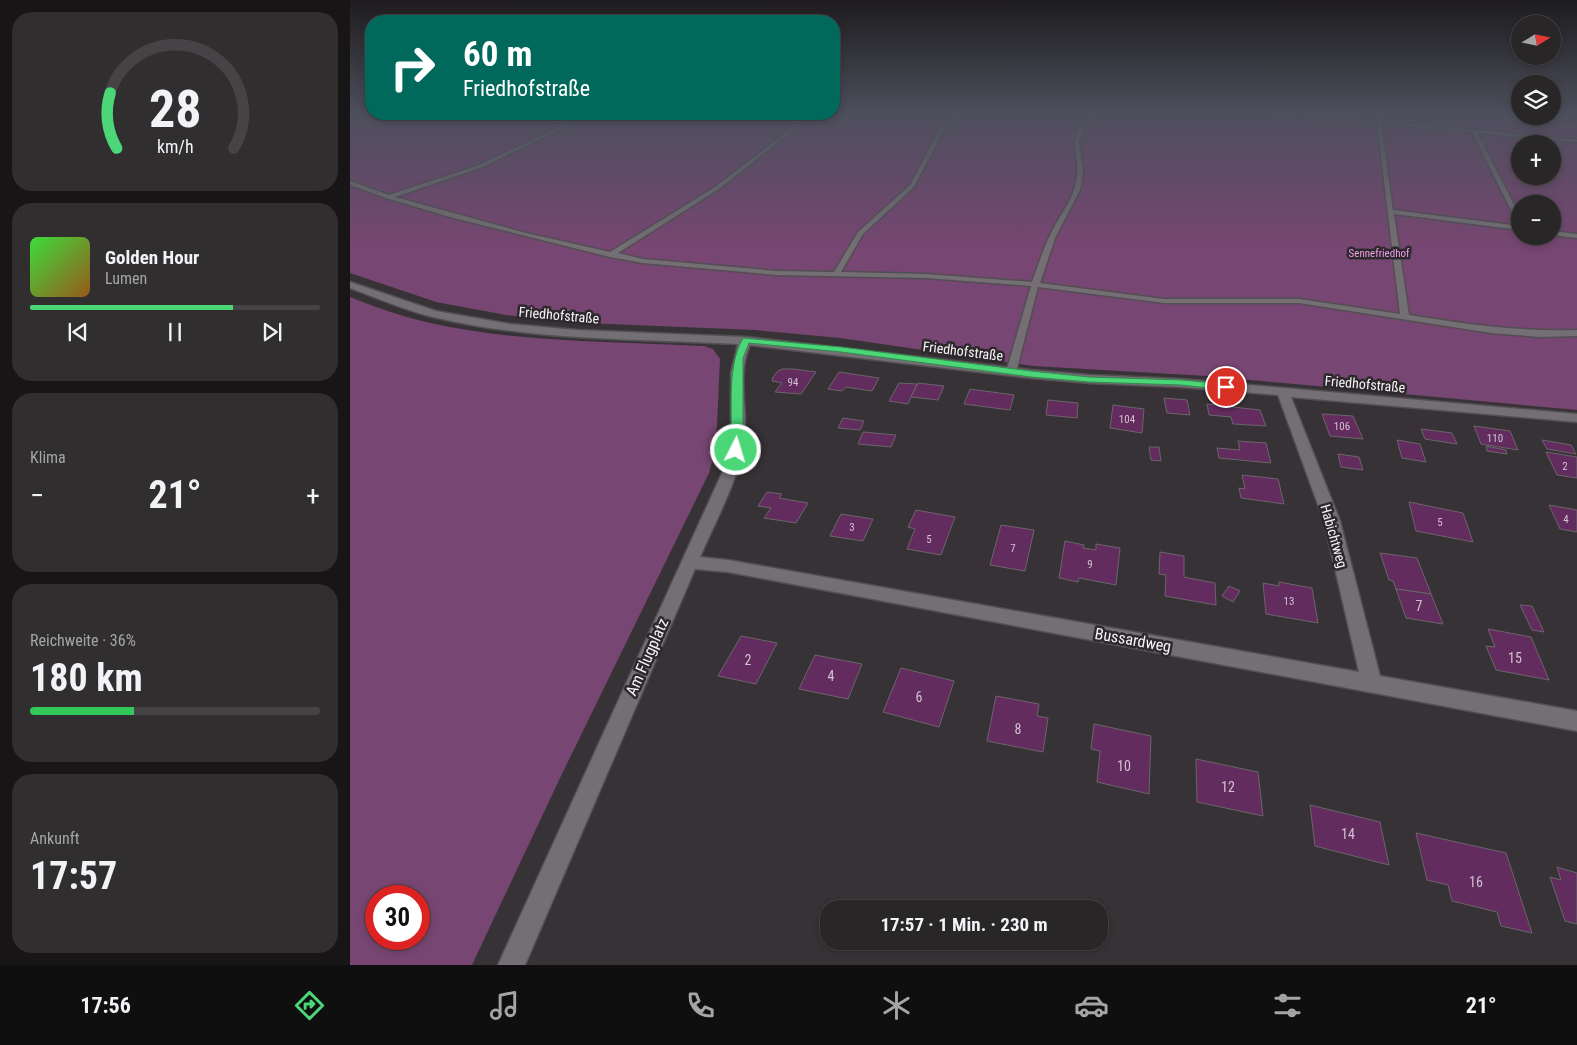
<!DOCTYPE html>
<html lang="de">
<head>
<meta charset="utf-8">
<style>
	body { margin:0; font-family:"Roboto Condensed",sans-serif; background:#312e30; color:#f1f3f6; height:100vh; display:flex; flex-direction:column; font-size:19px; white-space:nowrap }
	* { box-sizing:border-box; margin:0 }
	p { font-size:16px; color:#a5a5a8 }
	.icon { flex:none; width:28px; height:28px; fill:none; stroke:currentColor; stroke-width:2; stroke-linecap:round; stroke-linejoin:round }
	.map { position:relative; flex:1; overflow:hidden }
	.sheet { display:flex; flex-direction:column; gap:12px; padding:12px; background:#171516; width:350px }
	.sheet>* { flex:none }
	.hud { position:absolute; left:15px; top:15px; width:475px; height:105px; border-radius:20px; box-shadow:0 2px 8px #0003,0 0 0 1px #454345; background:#00695c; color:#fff; overflow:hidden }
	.needle { width:32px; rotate:80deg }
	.buttons { position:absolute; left:1161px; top:15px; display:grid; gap:10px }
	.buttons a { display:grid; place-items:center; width:50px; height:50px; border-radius:50%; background:#292628; box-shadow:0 2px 8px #0003,0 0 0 1px #454345; font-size:25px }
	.speed { position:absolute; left:15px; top:885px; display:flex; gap:10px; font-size:25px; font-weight:700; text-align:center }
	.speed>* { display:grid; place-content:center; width:65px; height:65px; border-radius:50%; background:#292628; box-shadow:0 2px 8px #0003,0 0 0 1px #454345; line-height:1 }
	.speed .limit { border:8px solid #d22; background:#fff; color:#111 }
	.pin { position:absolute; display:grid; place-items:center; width:42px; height:42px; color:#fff; margin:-21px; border:2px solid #fff; border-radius:50%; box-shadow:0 1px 5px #0007 }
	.me { position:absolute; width:55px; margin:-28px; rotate:5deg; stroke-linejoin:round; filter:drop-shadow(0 0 4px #0008) }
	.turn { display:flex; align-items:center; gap:18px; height:105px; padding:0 15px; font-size:22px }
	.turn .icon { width:65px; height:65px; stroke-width:2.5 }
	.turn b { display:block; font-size:35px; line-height:42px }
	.big { font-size:38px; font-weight:700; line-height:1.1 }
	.sheet .widget { flex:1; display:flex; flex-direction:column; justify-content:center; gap:8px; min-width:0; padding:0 18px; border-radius:20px; background:#312e30 }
	.sheet .dial { align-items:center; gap:0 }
	.dial svg { height:130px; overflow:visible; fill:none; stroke:#454345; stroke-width:7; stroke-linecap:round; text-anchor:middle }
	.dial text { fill:#f1f3f6; stroke:none }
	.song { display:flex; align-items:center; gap:15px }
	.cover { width:60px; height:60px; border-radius:8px; background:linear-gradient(135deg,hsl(120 70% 55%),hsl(30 70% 35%)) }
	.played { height:5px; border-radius:2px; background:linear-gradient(90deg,#4bd677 70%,#454345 70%) }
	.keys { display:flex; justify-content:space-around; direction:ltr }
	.heat { display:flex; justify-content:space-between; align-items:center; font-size:28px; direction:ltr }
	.charge { height:8px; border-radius:4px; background:linear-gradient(90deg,#34c759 36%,#454345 0) }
	.trip { position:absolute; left:470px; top:900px; width:288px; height:50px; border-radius:20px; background:#292628; box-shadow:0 2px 8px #0003,0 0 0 1px #454345; font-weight:700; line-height:50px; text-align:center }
	.dock { display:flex; height:80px; justify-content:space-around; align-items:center; background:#100f10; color:#a5a5a8 }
	.dock .icon { width:35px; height:35px }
	.dock .current { color:#4bd677 }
	.dock b { font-size:22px; color:#f1f3f6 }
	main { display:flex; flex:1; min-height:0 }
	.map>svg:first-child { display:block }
	.green { fill:#774672; fill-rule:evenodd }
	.building { fill:#632c5f; stroke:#6b656a }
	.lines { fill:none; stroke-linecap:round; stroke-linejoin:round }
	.lane-casing { stroke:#524e52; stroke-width:3 }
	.street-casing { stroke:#524e52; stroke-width:3 }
	.lane { fill:#746f74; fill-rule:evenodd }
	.street { fill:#746f74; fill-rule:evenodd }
	.route { fill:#4bd677; stroke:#318b4d }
	.labels { text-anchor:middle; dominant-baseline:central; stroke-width:5; stroke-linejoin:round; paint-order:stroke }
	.far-park-label { font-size:11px; fill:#f19ee9; stroke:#2d282c }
	.number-label { font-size:11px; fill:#d2c1d0 }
	.street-label { font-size:14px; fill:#f7f3f6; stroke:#2d282c }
	.near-number-label { font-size:14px; fill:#d2c1d0 }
	.near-street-label { font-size:16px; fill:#f7f3f6; stroke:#2d282c }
</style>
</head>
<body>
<main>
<section class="sheet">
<div class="widget dial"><svg viewBox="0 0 100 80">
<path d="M14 69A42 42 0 1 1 86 69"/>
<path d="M14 69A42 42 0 0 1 10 35" stroke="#4bd677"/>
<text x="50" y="56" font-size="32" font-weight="700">28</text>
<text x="50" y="72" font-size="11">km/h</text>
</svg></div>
<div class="widget">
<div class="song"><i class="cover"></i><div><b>Golden Hour</b><p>Lumen</p></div></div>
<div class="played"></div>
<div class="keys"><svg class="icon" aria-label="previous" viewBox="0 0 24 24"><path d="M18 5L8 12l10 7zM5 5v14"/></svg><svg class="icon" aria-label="pause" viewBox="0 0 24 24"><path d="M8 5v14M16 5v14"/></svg><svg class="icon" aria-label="next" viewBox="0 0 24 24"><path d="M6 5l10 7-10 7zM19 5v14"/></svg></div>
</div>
<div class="widget"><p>Klima</p>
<div class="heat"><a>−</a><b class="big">21°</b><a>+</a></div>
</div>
<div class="widget"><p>Reichweite · 36%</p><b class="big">180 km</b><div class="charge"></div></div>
<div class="widget"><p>Ankunft</p><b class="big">17:57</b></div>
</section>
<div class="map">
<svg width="1227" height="965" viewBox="0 0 1227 965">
	<rect width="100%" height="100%" fill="#373236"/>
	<g class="green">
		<path d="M0,113h1170v3h32l1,-3h24v297l-370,-34 -174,-10 -193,-28 -85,-8 -171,-7 -78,-8 -70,-13 -86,-29zM1170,144h32v32h-32zM1170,204h32v32h-32z"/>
		<path d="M0,297c25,10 50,19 76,25 91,21 186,19 278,24l9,3 7,10 -4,88 -7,26 -148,303 -89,189h-122zM26,896h43v43h-43z"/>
	</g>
	<g class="building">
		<polygon points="1191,117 1227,120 1227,124 1191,120"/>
		<polygon points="433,369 443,369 466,372 451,394 425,392 432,383 422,381 423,377 428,371"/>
		<polygon points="489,372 529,378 522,391 496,387 492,391 478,389"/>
		<polygon points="549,383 567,384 558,404 539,401"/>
		<polygon points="568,383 594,386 588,400 561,397"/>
		<polygon points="620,389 664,395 660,410 614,404"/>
		<polygon points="814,398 837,400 840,415 817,413"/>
		<polygon points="698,400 728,403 727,418 696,415"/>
		<polygon points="857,404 910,410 916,426 883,424 881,417 859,415"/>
		<polygon points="763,405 794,409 792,433 760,428"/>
		<polygon points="972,414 1003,416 1013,439 980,436"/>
		<polygon points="493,418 514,421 510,430 488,428"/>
		<polygon points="1124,426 1160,431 1168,450 1131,444"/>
		<polygon points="1071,429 1102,433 1107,444 1075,439"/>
		<polygon points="513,432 546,435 541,447 508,444"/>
		<polygon points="1047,440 1070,444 1076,462 1052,458"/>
		<polygon points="1192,440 1221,445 1226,454 1197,449"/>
		<polygon points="888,441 916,443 921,463 869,458 867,448 890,450"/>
		<polygon points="1136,446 1156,450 1157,454 1137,451"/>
		<polygon points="799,447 809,447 811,461 801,460"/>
		<polygon points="1196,452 1227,457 1227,478 1207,475"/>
		<polygon points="988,454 1009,457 1013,470 991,467"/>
		<polygon points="892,475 928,479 934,504 891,498 889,488 895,489"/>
		<polygon points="417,492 432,494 429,498 458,503 446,523 414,518 421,508 408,506"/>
		<polygon points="1059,502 1113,513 1123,542 1066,531"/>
		<polygon points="1199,505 1227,510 1227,532 1210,529"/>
		<polygon points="566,510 605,517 591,555 557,549 565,529 558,527"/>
		<polygon points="491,514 523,519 513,541 480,536"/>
		<polygon points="651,525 684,530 675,571 640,565"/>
		<polygon points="715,541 734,545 733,548 746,550 746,544 770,548 766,585 729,578 728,582 709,578"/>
		<polygon points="810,552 834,556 834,577 865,583 866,605 815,596 816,575 809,574"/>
		<polygon points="1030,553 1067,558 1081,594 1046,589 1043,581 1039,580"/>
		<polygon points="929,582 962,588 968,623 916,614 913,583 929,586"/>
		<polygon points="879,586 890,591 883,602 872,596"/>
		<polygon points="1046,589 1081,594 1093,624 1056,618"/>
		<polygon points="1170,605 1182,606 1194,632 1182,630"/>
		<polygon points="1138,629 1181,637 1199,680 1146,670 1136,646 1145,647"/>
		<polygon points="391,636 427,643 406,684 368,676"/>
		<polygon points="465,655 512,664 498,699 449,689"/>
		<polygon points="551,668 604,681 589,727 533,712"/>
		<polygon points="646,696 689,704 687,716 698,718 693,752 637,741"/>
		<polygon points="744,724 801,736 799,794 747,782 750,751 741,749"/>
		<polygon points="846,759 908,772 913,816 847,802"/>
		<polygon points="960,805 1030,822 1039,865 965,846"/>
		<polygon points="1066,833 1156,853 1182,933 1151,926 1147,912 1102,901 1098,885 1077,880"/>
		<polygon points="1207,867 1227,873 1227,924 1215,921 1200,877 1211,880"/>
	</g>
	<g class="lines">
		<g class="lane-casing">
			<g id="lane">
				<polygon points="11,113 11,114 0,116 0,114"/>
				<path d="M610,113h5l-22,19 -29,55 -51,47 -22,38 85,2 106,8c6,-17 12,-35 20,-51 8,-16 21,-31 24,-49 7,-34 -14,-35 15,-69h4l-9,12 -7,17 4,30 -3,18 -25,48 -15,45 124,16h135l101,15 -23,-191 -133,-10 71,2 61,5v-7h4l1,8 196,19v2l-100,-9 43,83v8l-3,-2 -45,-90 -91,-8 12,86 127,16v4l-126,-16 15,101c56,9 111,17 168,15v6l-37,1 -49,-4 -192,-30h-135l-126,-16 -22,85 -5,3 -5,-3 25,-86 -105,-8 -149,-3 -134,-12 -33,-6 -160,-40 -64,-19 -36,-13v-4l39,14 90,-30 108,-51h5l-109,53 -88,30 131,36 84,19 105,-65 95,-73h4l-95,75 -101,64 25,6 134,12 57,1 24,-40 52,-47 29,-55z"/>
				<polygon points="1202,231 1227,234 1227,238 1202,235"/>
			</g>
		</g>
		<g class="street-casing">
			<path id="street" d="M0,282l86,29 74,13 67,6 169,7 285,33 58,5 92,4 396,35v8l-286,-25 49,124 40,155 197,35v20l-849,-159 -33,-3 -170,396h-27l224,-492 9,-36v-64l7,-29c-101,-5 -206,-3 -305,-27 -28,-7 -56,-19 -83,-29zM400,345l281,33 58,5 92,4 97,8 46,126 35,151 -631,-112 -28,-3c16,-37 37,-74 44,-114 5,-33 -8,-67 6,-98z"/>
		</g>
		<use href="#lane" class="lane"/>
		<use href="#street" class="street"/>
	</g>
	<linearGradient id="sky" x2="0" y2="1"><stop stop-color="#1e1c1e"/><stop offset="0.46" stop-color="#4d4f5d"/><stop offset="1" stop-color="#4d4f5d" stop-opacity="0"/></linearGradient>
	<rect width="1227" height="248" fill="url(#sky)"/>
	<path class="route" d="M393,338l98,9 190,24 58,6 92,3 45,4 5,3 -5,3 -45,-5 -92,-3 -58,-5 -190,-25 -92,-9 -6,15v74l-2,18 -5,4 -6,-4c4,-35 -5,-81 13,-112z"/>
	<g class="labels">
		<g class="far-park-label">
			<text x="1029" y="253">Sennefriedhof</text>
		</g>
		<g class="number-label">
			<text x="443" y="382">94</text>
			<text x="777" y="419">104</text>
			<text x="992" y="426">106</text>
			<text x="1145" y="438">110</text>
			<text x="1215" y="466">2</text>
			<text x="1216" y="519">4</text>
			<text x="1090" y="522">5</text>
			<text x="502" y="527">3</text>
			<text x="579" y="539">5</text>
			<text x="663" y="548">7</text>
			<text x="740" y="564">9</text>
			<text x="939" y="601">13</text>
		</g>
		<g class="street-label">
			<text transform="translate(209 315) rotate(5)">Friedhofstraße</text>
			<text transform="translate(613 351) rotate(7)">Friedhofstraße</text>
			<text transform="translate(1015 384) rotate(5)">Friedhofstraße</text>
			<text transform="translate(984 536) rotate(74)">Habichtweg</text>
		</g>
		<g class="near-number-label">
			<text x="1069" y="606">7</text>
			<text x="1165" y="658">15</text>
			<text x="398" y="660">2</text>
			<text x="481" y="676">4</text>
			<text x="569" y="697">6</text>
			<text x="668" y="729">8</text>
			<text x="774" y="766">10</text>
			<text x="878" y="787">12</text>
			<text x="998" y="834">14</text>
			<text x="1126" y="882">16</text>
		</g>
		<g class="near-street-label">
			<text transform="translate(783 640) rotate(10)">Bussardweg</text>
			<text transform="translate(297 657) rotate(-66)">Am Flugplatz</text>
		</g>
	</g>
</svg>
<div class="buttons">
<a><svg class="needle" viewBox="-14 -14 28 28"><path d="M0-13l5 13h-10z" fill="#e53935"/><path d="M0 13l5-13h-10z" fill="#a5a5a8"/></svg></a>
<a><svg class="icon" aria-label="layers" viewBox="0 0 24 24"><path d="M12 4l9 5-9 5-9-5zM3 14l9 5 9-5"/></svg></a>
<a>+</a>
<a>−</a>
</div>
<div class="speed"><div class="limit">30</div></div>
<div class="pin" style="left:876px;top:387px;background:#d93025"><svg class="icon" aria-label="arrive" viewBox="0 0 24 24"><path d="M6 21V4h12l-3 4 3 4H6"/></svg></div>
<svg class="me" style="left:386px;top:450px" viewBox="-20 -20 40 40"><circle r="17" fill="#4bd677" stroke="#fff" stroke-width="3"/><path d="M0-11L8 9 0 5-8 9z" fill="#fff"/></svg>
<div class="trip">17:57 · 1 Min. · 230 m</div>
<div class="hud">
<div class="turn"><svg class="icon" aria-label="right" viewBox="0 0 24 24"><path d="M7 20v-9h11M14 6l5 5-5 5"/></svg><div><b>60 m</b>Friedhofstraße</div></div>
</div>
</div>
</main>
<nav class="dock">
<b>17:56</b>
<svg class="icon current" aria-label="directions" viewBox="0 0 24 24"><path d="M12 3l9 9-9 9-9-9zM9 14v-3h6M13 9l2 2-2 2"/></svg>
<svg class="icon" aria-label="music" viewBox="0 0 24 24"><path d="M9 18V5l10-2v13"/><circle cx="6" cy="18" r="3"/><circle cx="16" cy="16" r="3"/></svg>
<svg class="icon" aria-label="phone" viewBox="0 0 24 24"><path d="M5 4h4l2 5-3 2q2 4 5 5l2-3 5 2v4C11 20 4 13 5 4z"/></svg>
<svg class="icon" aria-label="climate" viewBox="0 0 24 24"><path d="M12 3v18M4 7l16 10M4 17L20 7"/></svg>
<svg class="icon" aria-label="car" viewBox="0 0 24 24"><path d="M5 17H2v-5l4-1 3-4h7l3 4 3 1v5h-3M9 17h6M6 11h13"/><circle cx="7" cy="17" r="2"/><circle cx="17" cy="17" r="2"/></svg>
<svg class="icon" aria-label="filters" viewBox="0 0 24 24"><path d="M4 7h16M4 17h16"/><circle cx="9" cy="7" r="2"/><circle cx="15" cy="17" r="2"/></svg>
<b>21°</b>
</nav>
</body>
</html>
